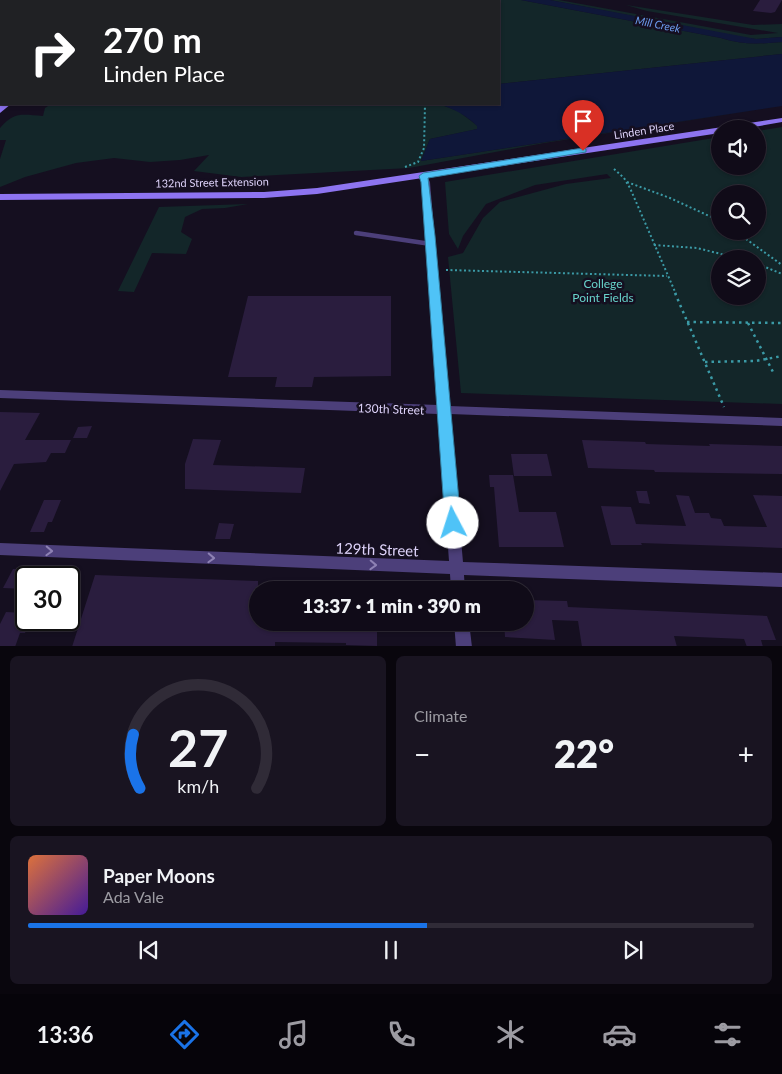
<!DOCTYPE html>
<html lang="en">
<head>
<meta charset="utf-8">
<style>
	body { margin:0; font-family:Lato,sans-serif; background:#191421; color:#f1f3f6; height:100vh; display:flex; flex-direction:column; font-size:19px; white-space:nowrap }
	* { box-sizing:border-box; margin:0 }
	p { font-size:16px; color:#9c9ba2 }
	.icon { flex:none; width:28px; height:28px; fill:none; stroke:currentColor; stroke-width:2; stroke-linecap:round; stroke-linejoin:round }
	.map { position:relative; height:646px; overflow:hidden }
	.details { display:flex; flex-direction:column; gap:10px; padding:10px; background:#09060d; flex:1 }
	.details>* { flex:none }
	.guide { position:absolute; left:0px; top:0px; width:500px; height:105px; box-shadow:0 1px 4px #0004,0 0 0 1px #302b37; background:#202124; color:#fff; overflow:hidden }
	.buttons { position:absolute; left:711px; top:120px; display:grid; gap:10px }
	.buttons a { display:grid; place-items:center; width:55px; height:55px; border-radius:50%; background:#100b18; box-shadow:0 1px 4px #0004,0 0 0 1px #302b37; font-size:25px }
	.speed { position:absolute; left:15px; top:566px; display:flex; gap:10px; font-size:25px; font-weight:700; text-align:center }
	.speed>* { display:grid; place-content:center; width:65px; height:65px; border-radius:50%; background:#100b18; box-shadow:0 1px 4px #0004,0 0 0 1px #302b37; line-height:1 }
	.speed .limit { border:2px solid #111; border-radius:8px; background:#fff; color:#111 }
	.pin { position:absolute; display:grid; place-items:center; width:42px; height:42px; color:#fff; margin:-51px -21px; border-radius:50% 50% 50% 0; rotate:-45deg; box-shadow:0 0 5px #0007 }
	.pin .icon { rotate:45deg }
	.me { position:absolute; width:55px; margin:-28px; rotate:355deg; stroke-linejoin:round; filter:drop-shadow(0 0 4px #0008) }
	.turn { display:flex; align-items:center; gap:18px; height:105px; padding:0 20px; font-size:22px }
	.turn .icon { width:65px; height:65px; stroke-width:2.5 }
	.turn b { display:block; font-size:35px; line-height:42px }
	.big { font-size:38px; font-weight:800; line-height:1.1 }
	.details .widget { flex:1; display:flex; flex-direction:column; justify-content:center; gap:8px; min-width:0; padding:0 18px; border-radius:8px; background:#191421 }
	.details .dial { align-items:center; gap:0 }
	.dial svg { height:130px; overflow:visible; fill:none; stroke:#302b37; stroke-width:7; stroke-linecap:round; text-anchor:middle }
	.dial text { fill:#f1f3f6; stroke:none }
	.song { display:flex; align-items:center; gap:15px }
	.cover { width:60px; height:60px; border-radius:8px; background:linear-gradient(135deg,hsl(20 70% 55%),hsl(260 70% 35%)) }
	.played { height:5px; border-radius:2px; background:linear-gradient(90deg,#1a73e8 55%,#302b37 55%) }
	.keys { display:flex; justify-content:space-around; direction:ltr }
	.heat { display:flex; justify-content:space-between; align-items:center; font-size:28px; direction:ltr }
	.details .tiles { flex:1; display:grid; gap:10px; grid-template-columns:1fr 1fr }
	.widget:last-child { grid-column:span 2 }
	.trip { position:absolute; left:249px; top:581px; width:285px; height:50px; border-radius:25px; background:#100b18; box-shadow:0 1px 4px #0004,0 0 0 1px #302b37; font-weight:800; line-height:50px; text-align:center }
	.dock { display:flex; height:80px; justify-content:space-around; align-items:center; background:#06040a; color:#9c9ba2 }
	.dock .icon { width:35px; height:35px }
	.dock .on { color:#1a73e8 }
	.dock b { font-size:22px; color:#f1f3f6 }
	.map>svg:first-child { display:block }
	.green { fill:#132629; fill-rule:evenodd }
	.water { fill:#0f1739 }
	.building { fill:#2a1d3e }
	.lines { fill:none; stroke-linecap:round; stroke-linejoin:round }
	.path-far2 { stroke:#3b9aa6; stroke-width:1; stroke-dasharray:1 2; stroke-linecap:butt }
	.path-far1 { stroke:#3b9aa6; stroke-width:2; stroke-dasharray:2 2.5; stroke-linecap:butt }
	.path { stroke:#3b9aa6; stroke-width:2.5; stroke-dasharray:2.5 4; stroke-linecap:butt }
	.lane { stroke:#4c3f7a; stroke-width:4.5 }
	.street { fill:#4c3f7a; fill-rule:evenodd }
	.secondary { fill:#8d74f0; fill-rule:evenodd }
	.oneway { stroke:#8e82b4 }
	.route { fill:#4fc3f7; stroke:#337fa1 }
	.labels { text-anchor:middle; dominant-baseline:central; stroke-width:5; stroke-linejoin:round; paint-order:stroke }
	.far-water-label { font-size:11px; font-style:italic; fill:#6c9cef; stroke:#150f20 }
	.far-street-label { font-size:11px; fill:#ded3fa; stroke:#150f20 }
	.park-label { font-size:12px; fill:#67d2ca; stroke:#150f20 }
	.street-label { font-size:12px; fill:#ded3fa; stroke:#150f20 }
	.near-street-label { font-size:15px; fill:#ded3fa; stroke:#150f20 }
</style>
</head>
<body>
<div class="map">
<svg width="782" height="647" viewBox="0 0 782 647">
	<rect width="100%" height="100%" fill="#150f20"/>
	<g class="green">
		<path d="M177,0h344l200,38c20,7 40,6 61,4v12l-283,30v-83z"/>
		<polygon points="550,0 559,0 751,35 778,33 647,11 626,5 753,25 782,24 782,37 756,39 741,37"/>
		<path d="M51,104h388l19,7 20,15 -1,3 -4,1 -43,9 -9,22 361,-55 -238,37 -135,25 -168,9 -47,-6 15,-16 -29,5 -30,2 -36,-4 -38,5 -51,14 -25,10v-28l6,-19h-6v-12c15,-17 22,-13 43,-12l2,-8z"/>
		<path d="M782,127v277l-321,-11 -13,-136 15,-4 20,-35 17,-16 66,-18 45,-6 -4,-4 -72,11 -49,19 -23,32 -5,13 -9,-15 -4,-52 275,-45v29h38v-35zM720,194h38v37h-38zM720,259h38v37h-38z"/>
		<polygon points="248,204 225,208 202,209 185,217 181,232 192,239 186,254 152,253 134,292 118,291 159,207"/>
	</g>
	<g class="water">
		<path d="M521,0h29l206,39 26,-2v5c-21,2 -41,3 -61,-4z"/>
		<path d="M782,54v52l-361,55 9,-22 47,-10v-3c-11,-11 -23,-17 -38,-22h60v-20z"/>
	</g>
	<g class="building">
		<polygon points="760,0 782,0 775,12 771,13 753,11"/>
		<polygon points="248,296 391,296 391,376 314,377 312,387 275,387 277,377 228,377"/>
		<polygon points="0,412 40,413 25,440 71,440 65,453 51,453 46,462 14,464 0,491"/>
		<polygon points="92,426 87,438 73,438 78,427"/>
		<polygon points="193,439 221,440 213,465 305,468 301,493 185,489 185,464"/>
		<polygon points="582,440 645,442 646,444 710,446 709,444 782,446 782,474 655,472 654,470 588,468"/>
		<polygon points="511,454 547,454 552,476 514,476"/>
		<polygon points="489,475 513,475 519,512 556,512 564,547 499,547 494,487 490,487"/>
		<polygon points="636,491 647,491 650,504 639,503"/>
		<polygon points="676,495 689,496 695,513 709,513 711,518 721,519 724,526 767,527 753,495 782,496 782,548 641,543 642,545 611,545 601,506 631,507 636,524 686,526"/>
		<polygon points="44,500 61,500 52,522 48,522 44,532 30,532"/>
		<polygon points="219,523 234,524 230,539 215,539"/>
		<polygon points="13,569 26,569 26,589 3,588"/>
		<polygon points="95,575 258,581 258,622 377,622 377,646 346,645 346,643 275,642 275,647 72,647"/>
		<polygon points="525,600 567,601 568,607 767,616 776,640 761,640 763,647 747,647 744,639 674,636 677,647 582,647 578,621 552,620 555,640 505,637 504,622 525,622"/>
		<polygon points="6,612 26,613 26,620 30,620 25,633 20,633 15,647 0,647 0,624"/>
	</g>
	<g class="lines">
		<polyline class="path-far2" points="309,0 321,1"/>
		<g class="path-far1">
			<polyline points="405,167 418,162 424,148 425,104"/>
			<polyline points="614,169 624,178 630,188 676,294"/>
			<polyline points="627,182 670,198 720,221"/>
			<polyline points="735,231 782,265"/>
			<polyline points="654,245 697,248 741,259"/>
			<polyline points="758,264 782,274"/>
			<polyline points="446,270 667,276"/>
		</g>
		<g class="path">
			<polyline points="675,293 724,407"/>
			<polyline points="687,322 782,323"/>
			<polyline points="748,323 773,372"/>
			<polyline points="705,362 756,361 782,356"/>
		</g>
		<polyline class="lane" points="356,233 431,244"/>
		<g class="street">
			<polygon points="420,174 426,174 430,182 449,406 782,418 782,426 450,414 463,562 782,573 782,587 464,575 465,590 451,590 450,574 0,555 0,543 449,561 438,414 0,398 0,390 438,405 422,182 419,176"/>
			<polygon points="454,622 469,622 472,647 456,647"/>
		</g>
		<g class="secondary">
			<polygon points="3,104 11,104 0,113 0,106"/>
			<polygon points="782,118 782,122 743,129 720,129 720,133 317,194 264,198 0,200 0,194 264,192 317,188"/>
		</g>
	</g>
	<defs><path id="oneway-chevron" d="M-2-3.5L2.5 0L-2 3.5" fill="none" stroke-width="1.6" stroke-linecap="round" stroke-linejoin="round" transform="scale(1.25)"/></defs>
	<g class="oneway">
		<use href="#oneway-chevron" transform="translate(49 551) rotate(2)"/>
		<use href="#oneway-chevron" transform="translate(211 558) rotate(2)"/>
		<use href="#oneway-chevron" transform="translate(373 565) rotate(2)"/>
	</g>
	<polygon class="route" points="583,148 586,149 586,152 428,178 435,236 461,523 458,528 453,530 448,528 445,523 421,182 419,176 423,173"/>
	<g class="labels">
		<g class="far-water-label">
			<text transform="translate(658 24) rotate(11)">Mill Creek</text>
		</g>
		<g class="far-street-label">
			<text transform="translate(644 130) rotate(-9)">Linden Place</text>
			<text transform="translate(212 182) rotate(-1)">132nd Street Extension</text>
		</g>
		<g class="park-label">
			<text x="603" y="283">College<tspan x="603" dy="14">Point Fields</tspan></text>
		</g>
		<g class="street-label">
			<text transform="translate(391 409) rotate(2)">130th Street</text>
		</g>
		<g class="near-street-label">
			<text transform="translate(377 549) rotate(2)">129th Street</text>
		</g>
	</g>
</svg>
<div class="buttons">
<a><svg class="icon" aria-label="sound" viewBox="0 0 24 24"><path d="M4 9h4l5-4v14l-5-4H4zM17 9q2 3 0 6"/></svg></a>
<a><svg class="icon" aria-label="search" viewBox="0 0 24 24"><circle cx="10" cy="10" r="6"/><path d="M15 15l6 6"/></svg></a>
<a><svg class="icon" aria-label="layers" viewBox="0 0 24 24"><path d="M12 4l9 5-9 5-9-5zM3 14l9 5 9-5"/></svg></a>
</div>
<div class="speed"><div class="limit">30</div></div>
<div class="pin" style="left:583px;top:151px;background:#d93025"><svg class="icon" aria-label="arrive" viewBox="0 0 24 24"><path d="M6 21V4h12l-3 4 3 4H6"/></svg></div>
<svg class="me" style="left:453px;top:523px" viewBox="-20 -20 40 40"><circle r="19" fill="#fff"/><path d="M0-13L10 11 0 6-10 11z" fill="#4fc3f7"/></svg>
<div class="trip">13:37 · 1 min · 390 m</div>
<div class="guide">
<div class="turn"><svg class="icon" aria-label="right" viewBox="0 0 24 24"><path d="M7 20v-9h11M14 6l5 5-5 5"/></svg><div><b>270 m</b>Linden Place</div></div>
</div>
</div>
<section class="details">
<div class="tiles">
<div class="widget dial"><svg viewBox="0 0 100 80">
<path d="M14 69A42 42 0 1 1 86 69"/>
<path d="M14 69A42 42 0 0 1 10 36" stroke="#1a73e8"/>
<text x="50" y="56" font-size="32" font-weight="700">27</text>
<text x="50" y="72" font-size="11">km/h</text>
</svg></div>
<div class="widget"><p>Climate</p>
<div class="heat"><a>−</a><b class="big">22°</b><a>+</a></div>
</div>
<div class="widget">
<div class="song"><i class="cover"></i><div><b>Paper Moons</b><p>Ada Vale</p></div></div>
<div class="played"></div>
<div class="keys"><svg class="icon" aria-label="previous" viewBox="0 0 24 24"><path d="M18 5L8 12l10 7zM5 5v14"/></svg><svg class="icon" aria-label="pause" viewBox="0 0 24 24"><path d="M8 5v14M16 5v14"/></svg><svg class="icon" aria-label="next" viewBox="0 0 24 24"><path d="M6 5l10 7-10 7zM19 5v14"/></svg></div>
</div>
</div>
</section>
<nav class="dock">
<b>13:36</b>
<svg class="icon on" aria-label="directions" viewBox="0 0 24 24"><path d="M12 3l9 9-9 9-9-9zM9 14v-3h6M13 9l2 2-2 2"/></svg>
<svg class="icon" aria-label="music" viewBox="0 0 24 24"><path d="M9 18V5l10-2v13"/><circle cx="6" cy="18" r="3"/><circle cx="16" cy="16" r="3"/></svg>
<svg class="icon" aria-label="phone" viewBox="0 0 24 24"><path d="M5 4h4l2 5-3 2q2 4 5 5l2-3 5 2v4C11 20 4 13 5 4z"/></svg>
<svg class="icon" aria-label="climate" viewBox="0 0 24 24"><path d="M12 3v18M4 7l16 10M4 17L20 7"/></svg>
<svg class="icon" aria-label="car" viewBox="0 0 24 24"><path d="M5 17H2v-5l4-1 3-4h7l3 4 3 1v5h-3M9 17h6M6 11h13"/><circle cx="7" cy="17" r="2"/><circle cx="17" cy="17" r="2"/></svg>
<svg class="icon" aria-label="filters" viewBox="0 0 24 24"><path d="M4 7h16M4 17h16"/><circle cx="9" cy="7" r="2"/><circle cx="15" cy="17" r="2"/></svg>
</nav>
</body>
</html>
